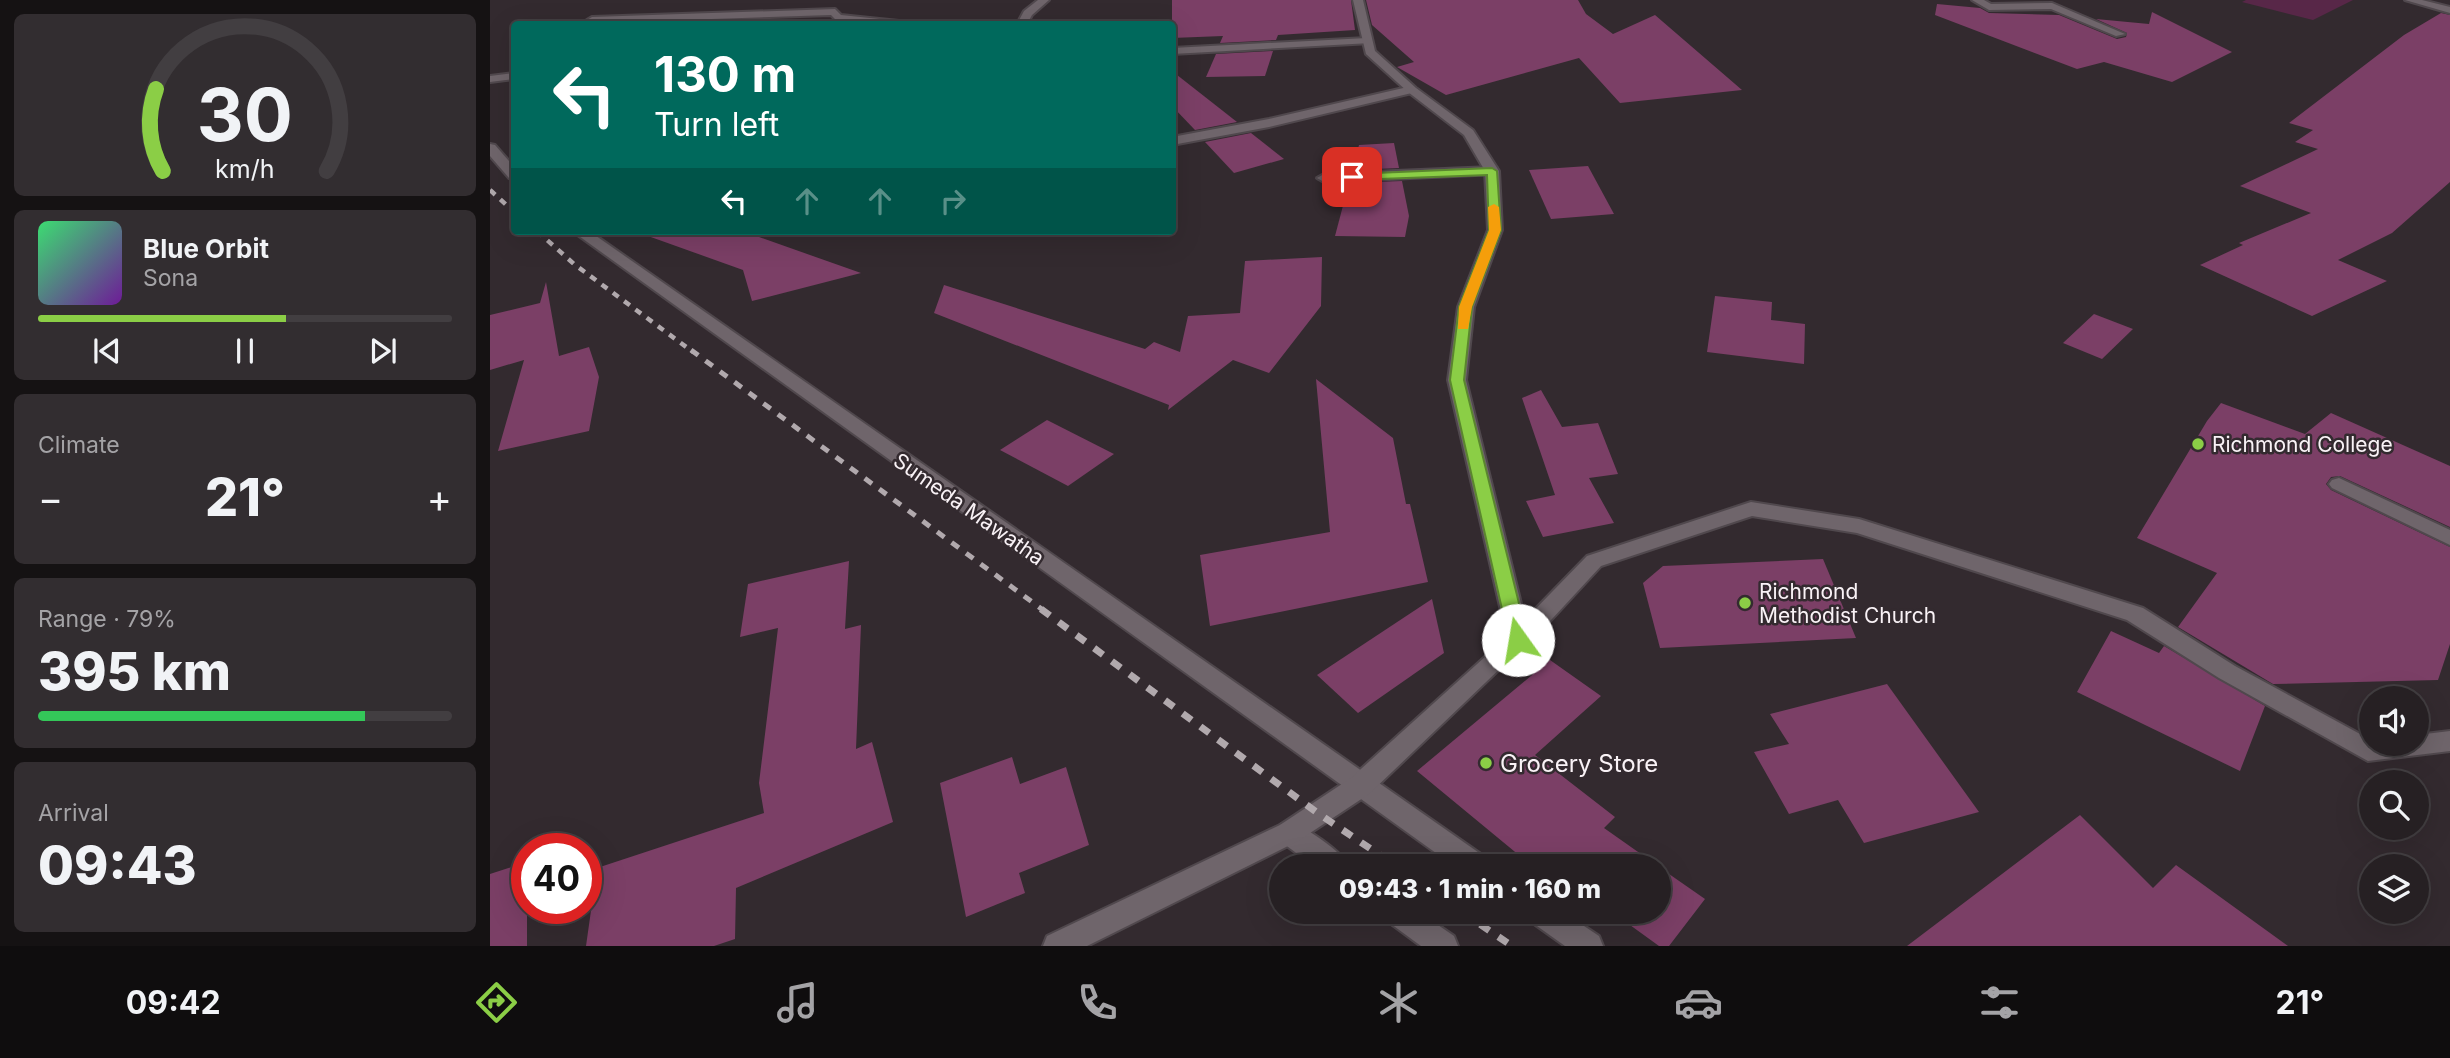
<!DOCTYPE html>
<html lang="en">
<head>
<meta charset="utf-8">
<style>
	body { margin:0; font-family:Inter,sans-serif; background:#322d30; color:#f1f3f6; height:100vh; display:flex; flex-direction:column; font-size:26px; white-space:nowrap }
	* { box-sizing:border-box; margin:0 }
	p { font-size:23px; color:#a4a3a6 }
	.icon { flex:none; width:38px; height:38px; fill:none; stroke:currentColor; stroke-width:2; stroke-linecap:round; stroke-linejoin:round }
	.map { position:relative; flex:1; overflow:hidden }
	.drawer { display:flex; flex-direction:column; gap:14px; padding:14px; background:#151213; width:490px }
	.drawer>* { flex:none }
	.hud { position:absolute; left:21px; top:21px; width:665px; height:214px; border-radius:7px; box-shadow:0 7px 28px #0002,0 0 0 2px #423e41; background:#00695c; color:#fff; overflow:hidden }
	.tools { position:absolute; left:1869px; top:686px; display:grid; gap:14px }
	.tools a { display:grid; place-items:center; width:70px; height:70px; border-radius:50%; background:#262023; box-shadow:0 7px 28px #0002,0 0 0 2px #423e41; font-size:35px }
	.speed { position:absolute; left:21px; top:833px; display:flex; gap:14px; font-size:35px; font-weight:700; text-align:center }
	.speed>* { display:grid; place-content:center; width:91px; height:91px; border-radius:50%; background:#262023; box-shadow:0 7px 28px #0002,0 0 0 2px #423e41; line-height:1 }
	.speed .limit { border:10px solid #d22; background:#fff; color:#111 }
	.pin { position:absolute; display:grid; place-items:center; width:60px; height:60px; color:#fff; margin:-30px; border-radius:14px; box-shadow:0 4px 10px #0006 }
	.me { position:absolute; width:77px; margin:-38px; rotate:347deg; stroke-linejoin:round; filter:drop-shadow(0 0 5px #0008) }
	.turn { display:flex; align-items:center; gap:24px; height:147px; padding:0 28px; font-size:32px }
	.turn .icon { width:91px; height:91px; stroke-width:2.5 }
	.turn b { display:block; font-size:49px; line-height:60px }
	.lanes { display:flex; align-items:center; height:66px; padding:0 28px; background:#0003; justify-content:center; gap:35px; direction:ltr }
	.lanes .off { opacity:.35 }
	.big { font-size:52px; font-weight:800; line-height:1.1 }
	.drawer .tile { flex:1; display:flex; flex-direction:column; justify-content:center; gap:10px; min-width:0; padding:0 24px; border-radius:10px; background:#322d30 }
	.drawer .dial { align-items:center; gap:0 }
	.dial svg { height:182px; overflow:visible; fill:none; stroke:#423e41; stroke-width:7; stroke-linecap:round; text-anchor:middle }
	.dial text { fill:#f1f3f6; stroke:none }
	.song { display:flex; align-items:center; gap:21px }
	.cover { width:84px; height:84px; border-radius:10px; background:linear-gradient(135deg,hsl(140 70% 55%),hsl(280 70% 35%)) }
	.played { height:7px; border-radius:4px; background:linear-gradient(90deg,#8bce46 60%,#423e41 60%) }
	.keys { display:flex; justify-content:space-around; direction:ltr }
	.heat { display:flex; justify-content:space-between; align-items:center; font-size:38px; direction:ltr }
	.charge { height:10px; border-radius:5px; background:linear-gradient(90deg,#34c759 79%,#423e41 0) }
	.trip { position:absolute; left:779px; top:854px; width:402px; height:70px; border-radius:35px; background:#262023; box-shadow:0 7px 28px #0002,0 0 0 2px #423e41; font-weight:800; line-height:70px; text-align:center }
	.tab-bar { display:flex; height:112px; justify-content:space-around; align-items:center; background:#0f0d0e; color:#a4a3a6 }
	.tab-bar .icon { width:49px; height:49px }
	.tab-bar .on { color:#8bce46 }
	.tab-bar b { font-size:32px; color:#f1f3f6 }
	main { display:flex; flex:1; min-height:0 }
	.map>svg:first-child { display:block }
	.green { fill:#582748 }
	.building { fill:#7b3f66 }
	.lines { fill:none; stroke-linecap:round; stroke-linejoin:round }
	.service-casing { stroke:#50484d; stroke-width:4 }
	.minor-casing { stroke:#50484d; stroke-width:4 }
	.tertiary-casing { stroke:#50484d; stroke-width:4 }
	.service { fill:#6f656b; fill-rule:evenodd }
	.minor { fill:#6f656b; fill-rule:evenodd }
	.tertiary { fill:#6f656b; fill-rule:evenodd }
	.rail-far2 { stroke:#b1a9ad; stroke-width:4.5; stroke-dasharray:7 7; stroke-linecap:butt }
	.rail-far1 { stroke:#b1a9ad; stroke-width:5; stroke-dasharray:9 9; stroke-linecap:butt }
	.rail { stroke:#b1a9ad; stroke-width:7; stroke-dasharray:11 11; stroke-linecap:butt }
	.route { fill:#8bce46; stroke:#5a862e; stroke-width:2 }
	.slow { fill:#f59e0b }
	.poi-dot { fill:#8bce46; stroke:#332a2f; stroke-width:2.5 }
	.labels { text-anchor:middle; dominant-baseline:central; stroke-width:5; stroke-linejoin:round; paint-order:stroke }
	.poi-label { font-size:21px; fill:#f9f2f6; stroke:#332a2f; text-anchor:start }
	.street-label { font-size:21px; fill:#f9f2f6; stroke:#332a2f }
	.near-poi-label { font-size:24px; fill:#f9f2f6; stroke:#332a2f; text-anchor:start }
</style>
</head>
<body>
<main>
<section class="drawer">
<div class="tile dial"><svg viewBox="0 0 100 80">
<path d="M14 69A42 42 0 1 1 86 69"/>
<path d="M14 69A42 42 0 0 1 11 33" stroke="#8bce46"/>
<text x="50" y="56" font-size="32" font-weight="700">30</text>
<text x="50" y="72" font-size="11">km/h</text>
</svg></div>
<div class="tile">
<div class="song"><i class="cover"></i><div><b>Blue Orbit</b><p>Sona</p></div></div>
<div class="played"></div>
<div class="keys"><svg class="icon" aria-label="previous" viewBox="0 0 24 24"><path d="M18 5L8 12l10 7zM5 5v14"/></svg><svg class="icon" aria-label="pause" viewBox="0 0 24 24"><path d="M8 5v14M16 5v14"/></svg><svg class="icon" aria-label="next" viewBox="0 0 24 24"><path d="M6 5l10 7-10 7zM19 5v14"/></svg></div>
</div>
<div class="tile"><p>Climate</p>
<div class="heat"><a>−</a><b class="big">21°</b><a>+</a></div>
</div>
<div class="tile"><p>Range · 79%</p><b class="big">395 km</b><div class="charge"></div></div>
<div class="tile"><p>Arrival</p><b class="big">09:43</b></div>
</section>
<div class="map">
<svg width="1960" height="946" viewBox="0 0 1960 946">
	<rect width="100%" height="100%" fill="#332a2f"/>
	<polygon class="green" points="1756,0 1863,0 1823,20 1752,2"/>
	<g class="building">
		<polygon points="682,0 861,0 865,30 788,35 786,40 730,43 733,36 682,38"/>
		<polygon points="876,0 1088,0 1096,14 1123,34 1165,15 1252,90 1130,103 1089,58 956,95 907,67 924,62 882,25"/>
		<polygon points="1447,4 1490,8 1499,13 1569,15 1627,39 1636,37 1637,33 1606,19 1659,24 1662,12 1742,52 1682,82 1614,62 1587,69 1445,15"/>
		<polygon points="1951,13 1960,15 1960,182 1902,233 1848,260 1897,281 1822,316 1710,265 1753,245 1749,243 1821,213 1750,186 1828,149 1805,142 1823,130 1799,123 1914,35"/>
		<polygon points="783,51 775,76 716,77 726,54"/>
		<polygon points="682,71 747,122 705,130 682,106"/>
		<polygon points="761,133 794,159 744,173 715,142"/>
		<polygon points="904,143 909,168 862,170 869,145"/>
		<polygon points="1098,166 1124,214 1061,219 1039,170"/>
		<polygon points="912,181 919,216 915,237 845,236 859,183"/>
		<polygon points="159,231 252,231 371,273 262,301 253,270 158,236"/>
		<polygon points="832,257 831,306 779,373 743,360 678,410 679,405 444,313 454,285 655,349 664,342 690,352 698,316 750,313 755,261"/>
		<polygon points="56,282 69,356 99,347 109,377 99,431 8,451 34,360 0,370 0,315 50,303"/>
		<polygon points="1225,296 1282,302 1281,320 1315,324 1314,364 1217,352"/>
		<polygon points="1604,314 1643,329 1612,359 1573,343"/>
		<polygon points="826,379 903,438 916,504 920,504 938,582 720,626 710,555 840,532"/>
		<polygon points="1051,390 1072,427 1108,423 1128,474 1099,478 1124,523 1053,537 1036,501 1065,495 1032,398"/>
		<polygon points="1731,403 1815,434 1841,413 1960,466 1960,527 1850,476 1841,477 1836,484 1841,490 1960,547 1960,644 1948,680 1783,684 1688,627 1727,573 1647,538 1717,421"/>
		<polygon points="557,420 624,454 578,486 510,450"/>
		<polygon points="1333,559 1366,638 1170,648 1153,583 1173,566"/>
		<polygon points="359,561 355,629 371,625 366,749 382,742 403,822 246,888 245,939 224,946 96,946 107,868 274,813 269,783 288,628 250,637 258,584"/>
		<polygon points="942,599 954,653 868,713 827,675"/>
		<polygon points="1621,631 1669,653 1674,646 1775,706 1750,771 1587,692"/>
		<polygon points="1060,660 1111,696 1045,755 1125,817 1114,828 1168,866 1042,866 927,771"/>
		<polygon points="1397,684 1489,812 1374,843 1348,800 1299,814 1264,752 1299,744 1280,714"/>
		<polygon points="522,757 530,784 576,767 599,845 529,873 535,893 476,917 450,783"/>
		<polygon points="1590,815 1663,888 1686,865 1798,946 1417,946"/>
		<polygon points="37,862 37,946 0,946 0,874"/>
		<polygon points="1169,867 1215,899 1179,946 1169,946 1122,912 1169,912"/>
	</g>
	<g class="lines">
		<g class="service-casing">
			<polygon id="service" points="1849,478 1960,530 1960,545 1842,488 1839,484 1842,480"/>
		</g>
		<g class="minor-casing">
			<g id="minor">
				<polygon points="548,0 559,0 542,15 537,24 527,24 534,11"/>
				<polygon points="1482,0 1494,0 1501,4 1562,3 1635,34 1626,36 1561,9 1499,10"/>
				<polygon points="1915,0 1932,0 1960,7 1960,13"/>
				<polygon points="345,9 351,15 409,21 414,24 347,21 341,15 102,23 97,20 102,17"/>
				<polygon points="877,38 882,41 881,43 682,54 682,48"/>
				<polygon points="24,73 24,79 0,82 0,76"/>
				<polygon points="922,86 928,90 926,92 779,127 682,145 682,137 779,119"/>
				<polygon points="0,144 5,145 24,167 24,179 19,178 0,156"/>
				<polygon points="1002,167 1007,168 1007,174 834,182 827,178 834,174"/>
				<polygon points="82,231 99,231 995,857 998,866 964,866"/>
				<polygon points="1261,502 1369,519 1653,608 1745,666 1881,740 1881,744 1927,744 1927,735 1960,731 1960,751 1878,761 1729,678 1637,620 1367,533 1262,516 1111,566 1037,646 1029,648 1021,646 1018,640 1021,634 1097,556"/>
				<path d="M799,821c16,6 53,30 59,45h-34l-34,-25 -4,-8 4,-8z"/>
				<polygon points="893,912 929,912 964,936 968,946 931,946 897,921"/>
				<polygon points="1036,912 1073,912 1109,936 1113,946 1075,946 1040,921"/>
			</g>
		</g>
		<g class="tertiary-casing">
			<polygon id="tertiary" points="863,0 873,0 885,51 926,88 983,130 1009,171 1012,230 984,307 976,380 1040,640 879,794 808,841 597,946 553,946 557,936 790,825 861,778 1017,637 958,380 968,307 998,230 995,171 974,135 918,92 876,54"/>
		</g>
		<use href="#service" class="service"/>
		<use href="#minor" class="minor"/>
		<use href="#tertiary" class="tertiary"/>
		<g class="rail-far2">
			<polyline points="0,190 24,212"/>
			<polyline points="47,231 84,264 203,352"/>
		</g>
		<polyline class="rail-far1" points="201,350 553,610"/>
		<g class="rail">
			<polyline points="551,609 829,814 906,866"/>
			<polyline points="972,912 1022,946"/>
		</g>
	</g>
	<polygon class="route" points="1002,168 1007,171 1011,230 982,307 974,380 1038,640 1035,645 1022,645 1019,640 960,380 969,307 999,230 997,175 862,180 856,177 862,174"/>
	<polygon class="slow" points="1004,204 1009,207 1011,230 982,307 978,329 968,329 969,307 999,230 998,207"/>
	<g class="poi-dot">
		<circle cx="1708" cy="444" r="7"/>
		<circle cx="1255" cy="603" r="7"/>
		<circle cx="996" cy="763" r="7"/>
	</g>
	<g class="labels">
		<g class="poi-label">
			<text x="1722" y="444">Richmond College</text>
			<text x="1269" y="591">Richmond<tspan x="1269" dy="24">Methodist Church</tspan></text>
		</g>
		<g class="street-label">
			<text transform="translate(479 509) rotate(35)">Sumeda Mawatha</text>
		</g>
		<g class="near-poi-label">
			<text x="1010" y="763">Grocery Store</text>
		</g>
	</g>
</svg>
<div class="tools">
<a><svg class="icon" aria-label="sound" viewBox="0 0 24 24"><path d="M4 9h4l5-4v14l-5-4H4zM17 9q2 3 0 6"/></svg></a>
<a><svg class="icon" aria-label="search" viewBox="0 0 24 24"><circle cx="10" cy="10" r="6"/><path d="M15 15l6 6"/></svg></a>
<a><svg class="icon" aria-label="layers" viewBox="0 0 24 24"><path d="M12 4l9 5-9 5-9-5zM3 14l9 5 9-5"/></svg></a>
</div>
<div class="speed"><div class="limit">40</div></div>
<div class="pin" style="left:862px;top:177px;background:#d93025"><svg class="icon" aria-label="arrive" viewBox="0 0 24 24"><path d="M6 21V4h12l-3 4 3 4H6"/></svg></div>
<svg class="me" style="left:1028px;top:640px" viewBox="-20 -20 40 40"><circle r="19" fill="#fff"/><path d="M0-13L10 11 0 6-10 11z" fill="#8bce46"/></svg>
<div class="trip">09:43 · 1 min · 160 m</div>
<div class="hud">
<div class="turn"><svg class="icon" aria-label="left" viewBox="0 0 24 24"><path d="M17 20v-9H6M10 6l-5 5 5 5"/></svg><div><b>130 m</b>Turn left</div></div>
<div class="lanes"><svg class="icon" aria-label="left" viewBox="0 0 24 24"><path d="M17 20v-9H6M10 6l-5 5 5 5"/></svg><svg class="icon off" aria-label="ahead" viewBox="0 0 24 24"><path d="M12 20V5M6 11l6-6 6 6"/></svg><svg class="icon off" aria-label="ahead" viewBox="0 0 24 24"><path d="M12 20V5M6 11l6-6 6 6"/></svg><svg class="icon off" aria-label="right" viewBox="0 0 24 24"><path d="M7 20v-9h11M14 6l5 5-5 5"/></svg></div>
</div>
</div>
</main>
<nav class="tab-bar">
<b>09:42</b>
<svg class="icon on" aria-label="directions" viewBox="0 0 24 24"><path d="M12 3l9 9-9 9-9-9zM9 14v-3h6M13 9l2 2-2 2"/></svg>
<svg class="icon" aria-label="music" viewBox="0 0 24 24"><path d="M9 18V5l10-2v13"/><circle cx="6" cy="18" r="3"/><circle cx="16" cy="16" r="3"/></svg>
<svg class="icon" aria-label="phone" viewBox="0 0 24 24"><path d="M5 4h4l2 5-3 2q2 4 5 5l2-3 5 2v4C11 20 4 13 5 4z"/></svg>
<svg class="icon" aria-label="climate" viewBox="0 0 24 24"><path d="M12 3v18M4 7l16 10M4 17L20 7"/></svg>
<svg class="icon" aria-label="car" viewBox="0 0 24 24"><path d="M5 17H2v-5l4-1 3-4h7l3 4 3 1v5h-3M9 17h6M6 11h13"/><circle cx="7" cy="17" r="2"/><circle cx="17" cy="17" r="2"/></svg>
<svg class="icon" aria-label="filters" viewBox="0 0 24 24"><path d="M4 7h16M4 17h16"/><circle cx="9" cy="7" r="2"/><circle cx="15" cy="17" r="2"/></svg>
<b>21°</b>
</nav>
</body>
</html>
